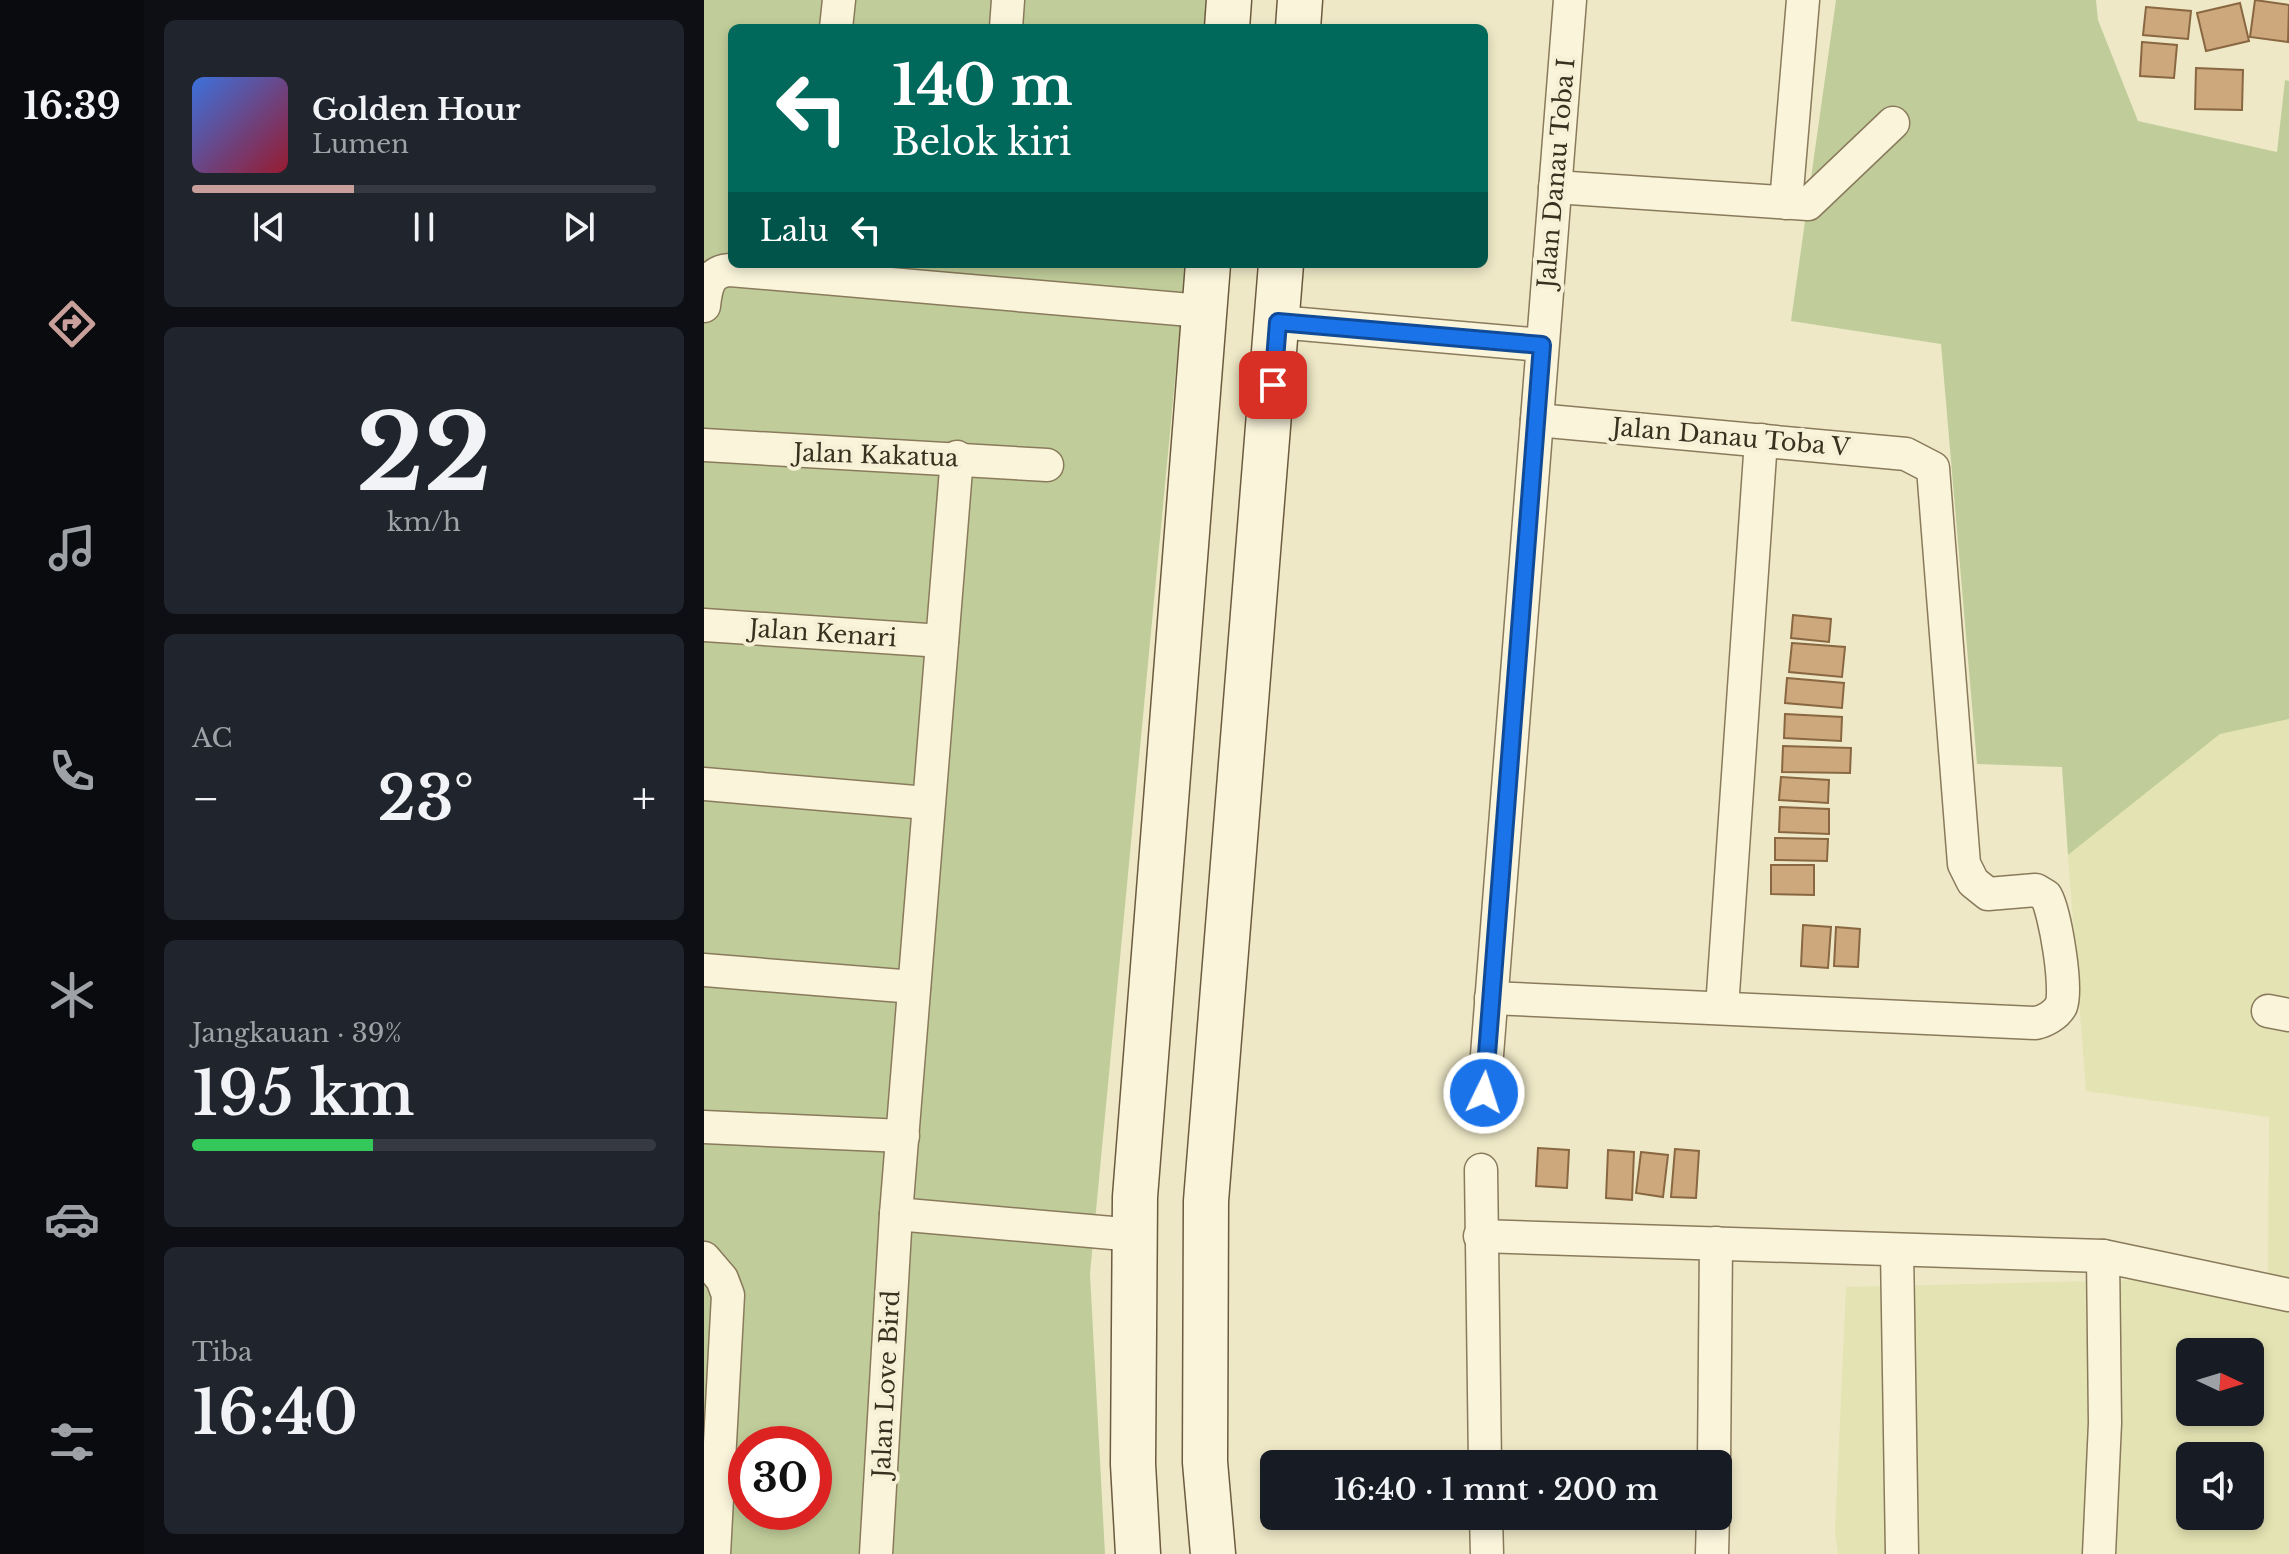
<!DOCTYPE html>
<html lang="id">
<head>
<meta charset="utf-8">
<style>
	body { margin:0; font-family:"Libre Baskerville",serif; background:#20242c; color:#f1f3f6; height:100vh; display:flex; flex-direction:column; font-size:30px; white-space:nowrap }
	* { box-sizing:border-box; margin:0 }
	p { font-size:26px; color:#9ea1a6 }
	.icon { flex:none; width:44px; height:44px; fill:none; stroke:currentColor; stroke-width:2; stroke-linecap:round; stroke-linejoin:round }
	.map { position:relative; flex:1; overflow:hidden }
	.panel { display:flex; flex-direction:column; gap:20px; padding:20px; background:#0d0f14; width:560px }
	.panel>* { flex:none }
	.guide { position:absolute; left:24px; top:24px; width:760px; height:244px; border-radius:12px; box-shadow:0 4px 12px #0003; background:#00695c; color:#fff; overflow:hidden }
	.needle { width:52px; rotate:94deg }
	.tools { position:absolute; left:1472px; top:1338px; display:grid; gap:16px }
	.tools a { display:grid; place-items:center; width:88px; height:88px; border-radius:12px; background:#171b24; box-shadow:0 4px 12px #0003; font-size:40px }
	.speed { position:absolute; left:24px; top:1426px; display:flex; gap:16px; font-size:40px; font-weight:700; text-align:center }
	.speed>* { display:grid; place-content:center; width:104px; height:104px; border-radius:50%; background:#171b24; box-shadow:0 4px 12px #0003; line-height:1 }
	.speed .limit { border:12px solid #d22; background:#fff; color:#111 }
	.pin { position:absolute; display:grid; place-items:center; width:68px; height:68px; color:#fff; margin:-34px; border-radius:16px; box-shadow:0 4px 12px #0006 }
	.me { position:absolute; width:88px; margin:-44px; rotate:4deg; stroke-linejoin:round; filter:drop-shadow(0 0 6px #0008) }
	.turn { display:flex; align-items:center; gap:28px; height:168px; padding:0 32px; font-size:36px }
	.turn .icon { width:104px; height:104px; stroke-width:2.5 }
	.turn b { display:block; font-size:56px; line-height:68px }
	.then { display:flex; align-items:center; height:76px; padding:0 32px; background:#0003; gap:16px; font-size:30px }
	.big { font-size:60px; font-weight:600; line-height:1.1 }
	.panel .card { flex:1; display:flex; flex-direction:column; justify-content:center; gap:12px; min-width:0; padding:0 28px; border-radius:12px; background:#20242c }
	.panel .dial { align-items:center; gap:0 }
	.dial b { font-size:104px; line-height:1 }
	.song { display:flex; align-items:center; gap:24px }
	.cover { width:96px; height:96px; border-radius:12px; background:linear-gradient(135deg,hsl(220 70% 55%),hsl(350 70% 35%)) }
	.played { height:8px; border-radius:4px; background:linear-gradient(90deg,#c99f9b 35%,#363941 35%) }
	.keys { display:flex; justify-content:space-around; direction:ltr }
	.heat { display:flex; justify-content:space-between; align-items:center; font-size:44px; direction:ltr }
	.charge { height:12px; border-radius:6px; background:linear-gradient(90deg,#34c759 39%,#363941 0) }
	.trip { position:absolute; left:556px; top:1450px; width:472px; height:80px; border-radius:12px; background:#171b24; box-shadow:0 4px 12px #0003; font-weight:600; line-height:80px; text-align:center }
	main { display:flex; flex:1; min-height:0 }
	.tab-bar { display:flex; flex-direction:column; width:144px; justify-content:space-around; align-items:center; background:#090b0e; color:#9ea1a6 }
	.tab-bar .icon { width:56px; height:56px }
	.tab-bar .active { color:#c99f9b }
	.tab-bar b { font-size:36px; color:#f1f3f6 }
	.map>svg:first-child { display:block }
	.farmland { fill:#e4e3b3; fill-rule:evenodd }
	.green { fill:#c0cd9a; fill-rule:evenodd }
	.building { fill:#cca87c; stroke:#896741; stroke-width:2 }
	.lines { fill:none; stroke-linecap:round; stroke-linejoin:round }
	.minor-casing { stroke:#8a7a5c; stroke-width:35 }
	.secondary-casing { stroke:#6c5b3f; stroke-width:47 }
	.minor { stroke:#f9f4da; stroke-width:32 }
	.secondary { stroke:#f9f4da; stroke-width:44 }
	.route-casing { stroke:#114b97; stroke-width:20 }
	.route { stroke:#1a73e8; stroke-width:14 }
	.labels { text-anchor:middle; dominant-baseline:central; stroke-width:8; stroke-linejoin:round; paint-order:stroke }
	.street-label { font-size:24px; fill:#3a301f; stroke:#f6f1d6 }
</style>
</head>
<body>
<main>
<nav class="tab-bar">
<b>16:39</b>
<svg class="icon active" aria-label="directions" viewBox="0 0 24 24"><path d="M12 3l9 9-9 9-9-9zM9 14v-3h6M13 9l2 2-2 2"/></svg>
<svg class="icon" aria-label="music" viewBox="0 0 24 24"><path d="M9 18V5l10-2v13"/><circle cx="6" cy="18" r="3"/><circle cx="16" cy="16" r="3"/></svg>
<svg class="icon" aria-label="phone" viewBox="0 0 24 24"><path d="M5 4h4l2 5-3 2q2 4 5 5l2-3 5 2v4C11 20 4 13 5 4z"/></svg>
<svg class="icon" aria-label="climate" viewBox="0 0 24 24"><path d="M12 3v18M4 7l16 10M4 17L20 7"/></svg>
<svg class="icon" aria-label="car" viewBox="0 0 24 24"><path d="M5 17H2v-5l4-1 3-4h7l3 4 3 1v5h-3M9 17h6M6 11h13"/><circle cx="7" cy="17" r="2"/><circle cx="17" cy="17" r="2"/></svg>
<svg class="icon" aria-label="filters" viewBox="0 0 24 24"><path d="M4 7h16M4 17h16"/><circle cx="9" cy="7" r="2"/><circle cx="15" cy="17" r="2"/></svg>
</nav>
<section class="panel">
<div class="card">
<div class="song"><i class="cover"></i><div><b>Golden Hour</b><p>Lumen</p></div></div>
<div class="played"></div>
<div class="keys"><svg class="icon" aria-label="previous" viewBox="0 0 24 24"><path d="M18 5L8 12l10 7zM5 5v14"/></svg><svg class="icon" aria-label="pause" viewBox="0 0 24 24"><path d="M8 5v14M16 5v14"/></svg><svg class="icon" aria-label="next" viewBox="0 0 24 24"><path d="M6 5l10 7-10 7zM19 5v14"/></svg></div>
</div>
<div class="card dial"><b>22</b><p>km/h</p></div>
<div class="card"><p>AC</p>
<div class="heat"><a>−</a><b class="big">23°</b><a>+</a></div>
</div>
<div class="card"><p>Jangkauan · 39%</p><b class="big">195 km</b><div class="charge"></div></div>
<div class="card"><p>Tiba</p><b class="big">16:40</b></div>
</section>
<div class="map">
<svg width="1585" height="1554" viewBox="0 0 1585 1554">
	<rect width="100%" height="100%" fill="#eee8c6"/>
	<path class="farmland" d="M1585,719v835h-451l-3,-22 11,-245 422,-10 1,-160 -183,-26 -18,-236 152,-121zM1486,1352h60v60h-60zM1486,1456h60v60h-60z"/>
	<g class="green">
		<path d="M0,0h507l-2,28h-477v236h454l-96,1010 15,280h-401zM42,1444h68v68h-68z"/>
		<polygon points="1132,0 1392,0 1394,20 1434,121 1573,152 1581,80 1585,81 1585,719 1516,734 1364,855 1358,767 1273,764 1237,344 1087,321"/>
	</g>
	<g class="building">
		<polygon points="1551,0 1585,5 1584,42 1546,37"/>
		<polygon points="1536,3 1545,41 1502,51 1493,13"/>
		<polygon points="1442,7 1487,11 1484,39 1439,35"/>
		<polygon points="1438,42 1473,45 1470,78 1436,76"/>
		<polygon points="1492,68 1539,70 1538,110 1491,109"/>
		<polygon points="1089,615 1127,619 1125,642 1087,638"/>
		<polygon points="1088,643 1141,647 1138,677 1085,672"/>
		<polygon points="1083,678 1140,683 1138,708 1081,703"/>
		<polygon points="1081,714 1138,717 1137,741 1080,738"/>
		<polygon points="1079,746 1147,748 1146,773 1078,772"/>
		<polygon points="1077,777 1125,780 1124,803 1075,800"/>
		<polygon points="1076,807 1125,809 1125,834 1075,832"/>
		<polygon points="1071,838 1124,839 1123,861 1071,860"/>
		<polygon points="1067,865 1110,865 1110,895 1067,894"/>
		<polygon points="1099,925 1127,927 1124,968 1097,966"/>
		<polygon points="1132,927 1156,929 1154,967 1130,966"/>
		<polygon points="834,1148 865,1150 863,1188 832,1186"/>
		<polygon points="971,1149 995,1151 992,1198 967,1197"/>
		<polygon points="904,1150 930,1152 928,1200 902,1198"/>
		<polygon points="937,1152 964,1155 959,1197 932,1193"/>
	</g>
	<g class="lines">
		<g class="minor-casing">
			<g id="minor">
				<polyline points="132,28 135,0"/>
				<polyline points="302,28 304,0"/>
				<polyline points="851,187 1104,204 1189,123"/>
				<polyline points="1082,203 1099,0"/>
				<path d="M0,306c2,-19 5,-35 26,-36l472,41"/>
				<polyline points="574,322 838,345"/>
				<polyline points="0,445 343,465"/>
				<polyline points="253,457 192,1214 431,1235"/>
				<polyline points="0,625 238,641"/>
				<polyline points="0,784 223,803"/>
				<polyline points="0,970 210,987"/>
				<path d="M787,998l545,25c9,-2 20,-8 25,-17 7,-17 -6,-94 -15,-110l-10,-6 -48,4 -15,-12 -9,-18 -31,-396 -27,-14 -369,-34"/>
				<polyline points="1018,1008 1057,440"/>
				<polyline points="1564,1011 1585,1015"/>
				<polyline points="780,1093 866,0"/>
				<polyline points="0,1127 199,1136"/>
				<polyline points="777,1170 781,1464"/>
				<polyline points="776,1236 1399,1256 1585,1295"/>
				<polyline points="1193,1250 1198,1554"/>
				<polyline points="0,1258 18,1279 24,1295 10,1554"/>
				<polyline points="1010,1464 1012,1243"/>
				<polyline points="782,1516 783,1554"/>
				<polyline points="172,1554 192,1214"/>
				<polyline points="1008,1554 1009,1516"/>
				<polyline points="1395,1554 1401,1423 1399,1256"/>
			</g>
		</g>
		<g class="secondary-casing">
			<g id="secondary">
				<polyline points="523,28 525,0"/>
				<polyline points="594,28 596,0"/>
				<polyline points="434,1554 429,1464 431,1197 504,264"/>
				<polyline points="509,1554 501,1462 502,1201 577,264"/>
			</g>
		</g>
		<use href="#minor" class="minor"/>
		<use href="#secondary" class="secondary"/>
	</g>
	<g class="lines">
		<g class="route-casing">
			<polyline id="route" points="569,385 574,322 838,345 780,1093"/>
		</g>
		<use href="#route" class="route"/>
	</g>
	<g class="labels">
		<g class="street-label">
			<text transform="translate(852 173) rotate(-85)">Jalan Danau Toba I</text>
			<text transform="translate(1027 437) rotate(5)">Jalan Danau Toba V</text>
			<text transform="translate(172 455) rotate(2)">Jalan Kakatua</text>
			<text transform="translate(119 633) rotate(4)">Jalan Kenari</text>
			<text transform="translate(182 1384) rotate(-87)">Jalan Love Bird</text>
		</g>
	</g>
</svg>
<div class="tools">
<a><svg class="needle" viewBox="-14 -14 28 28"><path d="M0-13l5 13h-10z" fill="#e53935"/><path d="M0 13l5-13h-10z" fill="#9ea1a6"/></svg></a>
<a><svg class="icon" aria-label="sound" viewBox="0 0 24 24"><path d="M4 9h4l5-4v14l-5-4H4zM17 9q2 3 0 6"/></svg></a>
</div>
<div class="speed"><div class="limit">30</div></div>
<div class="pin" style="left:569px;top:385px;background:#d93025"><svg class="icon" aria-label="arrive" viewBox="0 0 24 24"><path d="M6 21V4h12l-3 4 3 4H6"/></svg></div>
<svg class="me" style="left:780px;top:1093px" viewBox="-20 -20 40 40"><circle r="17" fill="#1a73e8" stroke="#fff" stroke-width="3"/><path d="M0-11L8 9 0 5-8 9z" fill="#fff"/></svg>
<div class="trip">16:40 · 1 mnt · 200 m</div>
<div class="guide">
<div class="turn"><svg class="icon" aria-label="left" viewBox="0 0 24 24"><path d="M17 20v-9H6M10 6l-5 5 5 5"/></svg><div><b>140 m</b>Belok kiri</div></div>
<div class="then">Lalu<svg class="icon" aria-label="left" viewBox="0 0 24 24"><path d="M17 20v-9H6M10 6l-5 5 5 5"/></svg></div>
</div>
</div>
</main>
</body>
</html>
